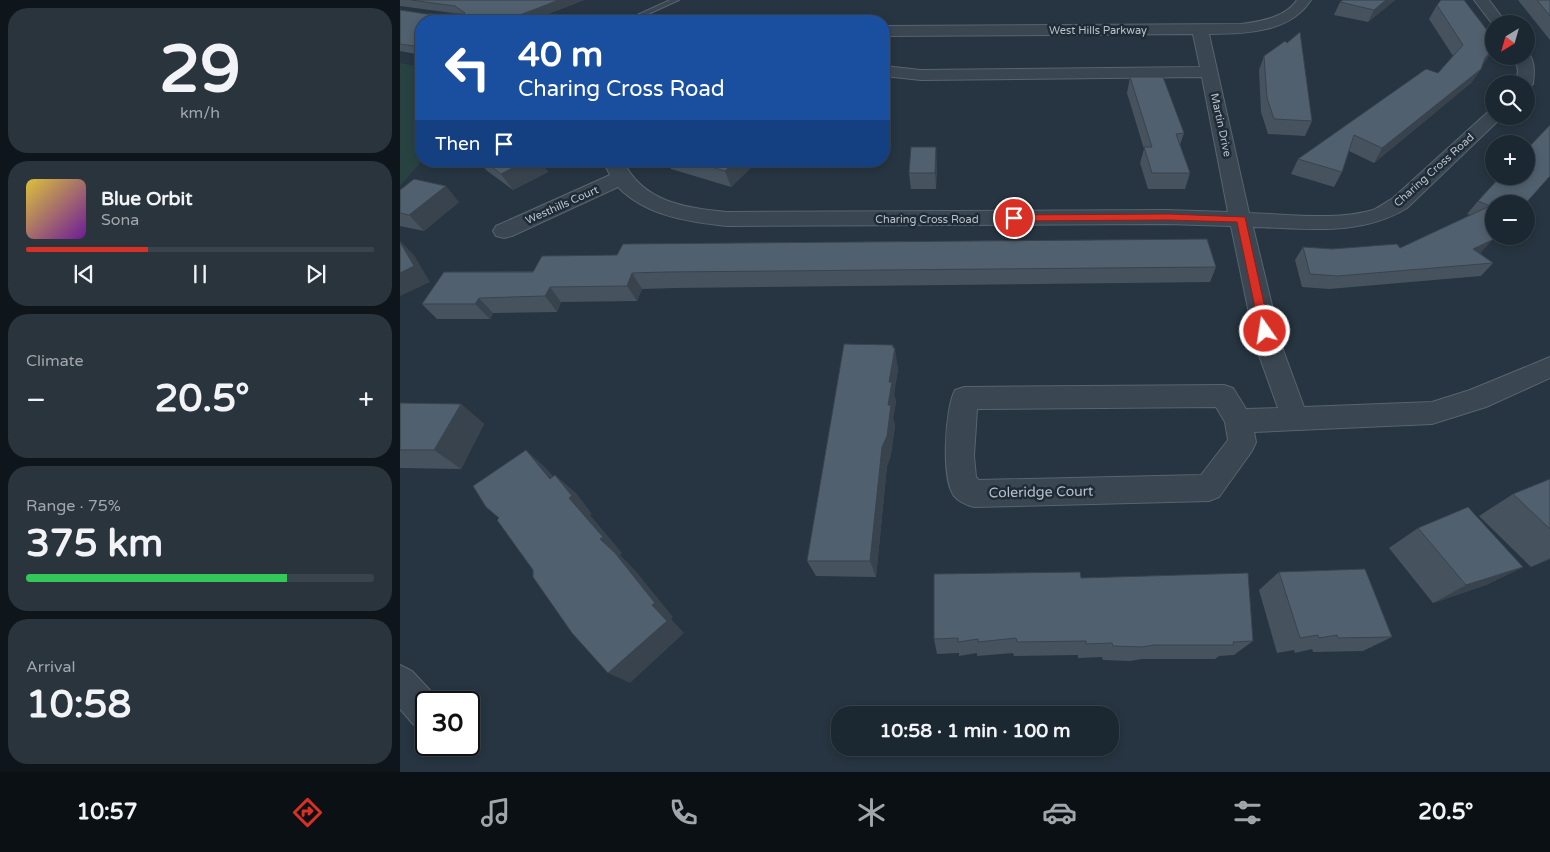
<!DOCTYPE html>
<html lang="en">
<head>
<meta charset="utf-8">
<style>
	body { margin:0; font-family:"Varela Round",sans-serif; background:#29343d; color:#f1f3f6; height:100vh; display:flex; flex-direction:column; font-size:19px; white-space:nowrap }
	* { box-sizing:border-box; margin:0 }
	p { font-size:16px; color:#a0a6ab }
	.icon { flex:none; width:28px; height:28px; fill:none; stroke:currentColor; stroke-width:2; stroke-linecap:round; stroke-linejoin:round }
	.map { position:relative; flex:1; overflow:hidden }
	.drawer { display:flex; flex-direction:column; gap:8px; padding:8px; background:#0f161b; width:400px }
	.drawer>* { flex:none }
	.hud { position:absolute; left:15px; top:15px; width:475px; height:152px; border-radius:20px; box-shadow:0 2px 8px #0003,0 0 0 1px #3a444d; background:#1a4fa0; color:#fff; overflow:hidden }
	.needle { width:32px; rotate:217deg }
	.controls { position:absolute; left:1085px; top:15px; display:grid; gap:10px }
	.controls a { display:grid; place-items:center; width:50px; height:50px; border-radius:50%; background:#1c2831; box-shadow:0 2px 8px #0003,0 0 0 1px #3a444d; font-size:25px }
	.speed { position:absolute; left:15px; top:691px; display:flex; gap:10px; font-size:25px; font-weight:700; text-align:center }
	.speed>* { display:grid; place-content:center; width:65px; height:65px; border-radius:50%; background:#1c2831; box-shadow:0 2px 8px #0003,0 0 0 1px #3a444d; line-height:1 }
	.speed .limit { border:2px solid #111; border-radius:8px; background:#fff; color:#111 }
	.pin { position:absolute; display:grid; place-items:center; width:42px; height:42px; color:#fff; margin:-21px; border:2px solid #fff; border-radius:50%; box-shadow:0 1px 5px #0007 }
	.me { position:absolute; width:55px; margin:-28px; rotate:347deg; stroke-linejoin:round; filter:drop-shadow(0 0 4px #0008) }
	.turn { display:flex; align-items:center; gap:18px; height:105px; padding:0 20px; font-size:22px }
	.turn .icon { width:65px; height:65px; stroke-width:2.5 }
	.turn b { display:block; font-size:35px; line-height:42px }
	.then { display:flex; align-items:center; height:48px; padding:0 20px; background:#0003; gap:10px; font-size:19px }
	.big { font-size:38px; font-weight:700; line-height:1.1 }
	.drawer .tile { flex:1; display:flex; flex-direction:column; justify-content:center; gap:8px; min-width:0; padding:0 18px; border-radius:20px; background:#29343d }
	.drawer .dial { align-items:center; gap:0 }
	.dial b { font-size:65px; line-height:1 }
	.song { display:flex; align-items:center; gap:15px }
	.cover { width:60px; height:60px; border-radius:8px; background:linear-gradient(135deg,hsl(50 70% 55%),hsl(280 70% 35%)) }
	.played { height:5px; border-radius:2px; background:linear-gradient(90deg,#d93025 35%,#3a444d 35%) }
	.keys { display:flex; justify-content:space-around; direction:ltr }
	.heat { display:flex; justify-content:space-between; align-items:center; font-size:28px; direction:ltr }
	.charge { height:8px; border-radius:4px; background:linear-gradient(90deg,#34c759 75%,#3a444d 0) }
	.trip { position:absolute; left:431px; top:706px; width:288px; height:50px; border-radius:20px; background:#1c2831; box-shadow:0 2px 8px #0003,0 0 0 1px #3a444d; font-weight:700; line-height:50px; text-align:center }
	.dock { display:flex; height:80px; justify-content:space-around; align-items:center; background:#0b1014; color:#a0a6ab }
	.dock .icon { width:35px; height:35px }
	.dock .current { color:#d93025 }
	.dock b { font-size:22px; color:#f1f3f6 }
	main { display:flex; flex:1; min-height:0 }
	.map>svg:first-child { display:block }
	.green { fill:#284242 }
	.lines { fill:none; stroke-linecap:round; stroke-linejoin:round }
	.lane-casing { stroke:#58646e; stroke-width:2 }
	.street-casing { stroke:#58646e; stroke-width:2 }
	.lane { fill:#3a4651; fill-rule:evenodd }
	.street { fill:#3a4651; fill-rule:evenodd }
	.wall { fill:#46535f }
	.shaded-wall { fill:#39434d }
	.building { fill:#51606e; stroke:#39434d }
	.route { fill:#d93025; stroke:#8d1f18 }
	.labels { text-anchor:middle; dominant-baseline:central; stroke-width:5; stroke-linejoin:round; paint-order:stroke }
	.far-street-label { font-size:11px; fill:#b7c1cb; stroke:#1f2b36 }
	.street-label { font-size:14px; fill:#b7c1cb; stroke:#1f2b36 }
</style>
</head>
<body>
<main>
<section class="drawer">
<div class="tile dial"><b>29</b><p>km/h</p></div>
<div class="tile">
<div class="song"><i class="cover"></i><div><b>Blue Orbit</b><p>Sona</p></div></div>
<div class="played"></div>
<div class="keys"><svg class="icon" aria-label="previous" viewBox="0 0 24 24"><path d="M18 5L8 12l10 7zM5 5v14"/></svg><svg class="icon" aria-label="pause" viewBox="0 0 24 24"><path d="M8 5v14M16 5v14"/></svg><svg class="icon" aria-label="next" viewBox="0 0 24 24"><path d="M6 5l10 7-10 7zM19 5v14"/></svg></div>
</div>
<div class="tile"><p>Climate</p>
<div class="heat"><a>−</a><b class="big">20.5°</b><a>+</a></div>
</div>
<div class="tile"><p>Range · 75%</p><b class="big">375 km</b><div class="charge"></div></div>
<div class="tile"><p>Arrival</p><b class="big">10:58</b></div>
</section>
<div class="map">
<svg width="1150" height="772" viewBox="0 0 1150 772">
	<rect width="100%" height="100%" fill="#263541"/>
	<polygon class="green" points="0,63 21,67 22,161 0,186"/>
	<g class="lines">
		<g class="lane-casing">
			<polygon id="lane" points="270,0 279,0 233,21 224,21"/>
		</g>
		<g class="street-casing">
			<g id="street">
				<path d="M897,0h14c-21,33 -67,34 -102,34l40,179c38,1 87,8 124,-3 7,-3 13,-8 20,-12l95,-86 6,-1v5h9l-96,92c-47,29 -101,20 -154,19l29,120 22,60 128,-5 38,-12 80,-33v21l-64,29 -54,17 -178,8 2,10 -4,9 -33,46 -10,4 -235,6c-7,-2 -15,-5 -20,-11 -13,-18 -9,-87 1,-106l9,-3 260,-2 9,3 13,21 32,-1 -22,-61 -25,-121 -64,-2 -440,2c-38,-4 -81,-10 -109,-39l-106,49 -8,2 -8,-2 -3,-5 3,-5 114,-51 -7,-14h20c20,41 62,47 104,51l440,-2 61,2 -26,-135 -281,3 -37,-4v-10l37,4 279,-3 -7,-33 -309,2v-10l357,-2c20,-3 44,-6 56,-24zM816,407l9,15 3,18 -27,35 -222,5 -3,-3 -2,-21 3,-47z"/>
				<polygon points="1074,0 1089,0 1107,24 1094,24 1094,26"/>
				<path d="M1126,52c10,6 8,22 7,32l-7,5v-5h-10l2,-13 -3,-15h11z"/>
				<polygon points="0,665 12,671 41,702 26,702 26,729 13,724 0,709"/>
			</g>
		</g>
		<use href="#lane" class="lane"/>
		<use href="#street" class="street"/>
	</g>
	<g class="wall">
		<polygon points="0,0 184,0 130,21 21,21 21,55 0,51 0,10 26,14 60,14 0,6"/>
		<polygon points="943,0 995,0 968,22 934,15 940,2"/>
		<polygon points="1118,0 1150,0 1150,40"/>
		<polygon points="1037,5 1087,59 1083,64 1081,69 1071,83 974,163 949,151 942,172 934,187 891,174 898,159 1038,73 1053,56 1029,19"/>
		<polygon points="864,56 912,121 905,136 868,134 861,112 859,70"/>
		<polygon points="730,77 784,133 780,145 790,173 785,189 748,189 740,163 744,149 727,93"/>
		<polygon points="79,161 154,161 152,164 145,168 148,172 113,190 86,170"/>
		<polygon points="268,161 358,161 331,187 271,169"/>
		<polygon points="537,163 536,189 511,189 509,173"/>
		<polygon points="1101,176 1094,236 1096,236 1080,253 1093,263 1081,276 929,289 902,287 895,260 903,247 932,249 1000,248 1070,215 1067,214 1078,201"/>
		<polygon points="0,190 59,202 24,231 0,226"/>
		<polygon points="816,267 810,282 275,288 242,289 237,301 161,302 157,312 93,313 90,319 37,319 22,304 44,272"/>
		<polygon points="493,345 498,369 494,394 496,402 493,418 495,425 491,455 487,466 476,577 416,576 407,561"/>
		<polygon points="0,403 61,404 84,424 61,469 0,468"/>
		<polygon points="1150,479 1150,559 1131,567 1079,516 1113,494"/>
		<polygon points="1018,528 1123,567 1086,585 1033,603 989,548"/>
		<polygon points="879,572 992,637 963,651 913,652 912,649 895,653 894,650 877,653 859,590"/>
		<polygon points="681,578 853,641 834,655 819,656 815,659 742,659 730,661 703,660 702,657 678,658 678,655 614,656 613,653 577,656 577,653 559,656 559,653 537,654 534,639"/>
	</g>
	<g class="shaded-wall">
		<polygon points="159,0 184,0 130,21 104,21"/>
		<polygon points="986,0 995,0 968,22 974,10"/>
		<polygon points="1094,48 1087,59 1076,72 1085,58"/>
		<polygon points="1081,69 1071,83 974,163 982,148"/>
		<polygon points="536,147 537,163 536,189 535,173"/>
		<polygon points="126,161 154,161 152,164 145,168 148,172 113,190 101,174"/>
		<polygon points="336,161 358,161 331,187 325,171"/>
		<polygon points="46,186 59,202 24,231 9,215"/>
		<polygon points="1095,236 1096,236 1080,253 1062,262 1073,249"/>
		<polygon points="0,241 14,255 30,282 0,296"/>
		<polygon points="232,273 242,289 237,301 227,286"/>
		<polygon points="150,287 161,302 157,312 145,296"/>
		<polygon points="79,298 93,313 90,319 75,304"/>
		<polygon points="493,345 494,351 495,348 498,369 494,394 496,402 493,418 495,425 491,455 487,466 476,577 470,561 482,447 488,405 489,382"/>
		<polygon points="61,404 84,424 61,469 34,450"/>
		<polygon points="126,450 147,469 171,497 155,475 176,493 192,514 190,515 222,553 220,555 234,569 273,617 271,619 284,633 230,683 208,673 252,605 200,539 169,498 150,479"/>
		<polygon points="1150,558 1150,559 1131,567"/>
		<polygon points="1123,567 1086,585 1033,603 1066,585"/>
	</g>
	<g class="building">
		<polygon points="11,0 159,0 104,21 21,21 21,47 0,44 0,10 26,14 63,14 65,13 55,6"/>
		<polygon points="943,0 986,0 974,10 940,2"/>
		<polygon points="1041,0 1064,0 1093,38 1094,48 1085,58 1081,69 982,148 954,135 942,172 898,159 1026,69 1038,73 1063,45 1037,5"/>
		<polygon points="1137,0 1150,0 1150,16"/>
		<polygon points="900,32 912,121 874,119 867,98 864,56 885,41 887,43"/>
		<polygon points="730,77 763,77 784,133 776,134 790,173 752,173 744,147 752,147"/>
		<polygon points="1150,125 1150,176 1125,204 1094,204 1094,236 1095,236 1092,240 1073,249 1093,263 938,276 910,274 903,247 932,249 997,244 1000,248 1090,206 1078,201 1101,176 1126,176 1126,150"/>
		<polygon points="511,147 536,147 535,173 509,173"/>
		<polygon points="84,161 126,161 101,174"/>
		<polygon points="292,161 336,161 325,171"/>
		<polygon points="14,179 46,186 9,215 0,213 0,190"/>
		<polygon points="807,239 816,267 266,272 232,273 227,286 150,287 145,296 79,298 75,304 22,304 44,272 133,272 142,256 217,255 223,244"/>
		<polygon points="0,242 14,266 0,273"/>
		<polygon points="444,344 493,345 493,348 495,348 489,382 492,382 488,405 491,405 487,436 482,447 470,561 407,561"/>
		<polygon points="0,403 61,404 34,450 0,450"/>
		<polygon points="126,450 150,479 155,475 172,496 169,498 203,537 200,539 215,553 255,603 252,605 267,621 208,673 172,633 133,577 133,570 97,520 99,518 86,507 73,486"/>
		<polygon points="1150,479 1150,529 1113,494"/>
		<polygon points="1068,507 1123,567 1066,585 1018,528"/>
		<polygon points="965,569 992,637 938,638 937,635 919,638 918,635 900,638 879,572"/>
		<polygon points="680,572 681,578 848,573 853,641 833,642 834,645 754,645 742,647 713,646 712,643 686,644 686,641 617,642 616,638 578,642 578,639 558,642 558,638 534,639 534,574"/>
	</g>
	<polygon class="route" points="768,214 845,217 870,331 869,334 861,334 860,331 837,222 768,220 614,221 609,218 614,215"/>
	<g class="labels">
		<g class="far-street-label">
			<text x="698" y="30">West Hills Parkway</text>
			<text transform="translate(821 125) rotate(78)">Martin Drive</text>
			<text transform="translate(1034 170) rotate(-42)">Charing Cross Road</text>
			<text transform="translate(162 205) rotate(-24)">Westhills Court</text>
			<text x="527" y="219">Charing Cross Road</text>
		</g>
		<g class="street-label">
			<text transform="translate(641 492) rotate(-1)">Coleridge Court</text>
		</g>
	</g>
</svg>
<div class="controls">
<a><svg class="needle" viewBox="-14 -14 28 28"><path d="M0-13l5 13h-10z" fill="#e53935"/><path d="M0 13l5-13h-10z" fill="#a0a6ab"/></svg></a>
<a><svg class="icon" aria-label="search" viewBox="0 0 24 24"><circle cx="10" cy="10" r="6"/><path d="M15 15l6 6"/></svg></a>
<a>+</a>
<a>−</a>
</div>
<div class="speed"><div class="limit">30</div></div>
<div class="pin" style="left:614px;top:218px;background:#d93025"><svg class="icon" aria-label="arrive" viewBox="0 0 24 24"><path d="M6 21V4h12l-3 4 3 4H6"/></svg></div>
<svg class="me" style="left:865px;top:331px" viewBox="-20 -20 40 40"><circle r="17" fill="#d93025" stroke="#fff" stroke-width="3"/><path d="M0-11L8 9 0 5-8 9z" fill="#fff"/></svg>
<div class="trip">10:58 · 1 min · 100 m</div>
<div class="hud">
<div class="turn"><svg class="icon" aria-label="left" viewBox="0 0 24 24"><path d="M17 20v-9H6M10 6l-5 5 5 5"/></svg><div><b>40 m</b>Charing Cross Road</div></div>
<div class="then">Then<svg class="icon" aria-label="arrive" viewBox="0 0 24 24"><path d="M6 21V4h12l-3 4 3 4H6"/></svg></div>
</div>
</div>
</main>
<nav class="dock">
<b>10:57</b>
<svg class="icon current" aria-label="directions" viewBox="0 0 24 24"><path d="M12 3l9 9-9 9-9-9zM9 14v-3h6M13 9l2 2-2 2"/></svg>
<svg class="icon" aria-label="music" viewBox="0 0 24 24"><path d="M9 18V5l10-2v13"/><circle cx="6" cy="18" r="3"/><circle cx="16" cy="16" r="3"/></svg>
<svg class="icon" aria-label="phone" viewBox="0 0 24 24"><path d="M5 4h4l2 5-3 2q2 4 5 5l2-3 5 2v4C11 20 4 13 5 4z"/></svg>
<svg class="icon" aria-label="climate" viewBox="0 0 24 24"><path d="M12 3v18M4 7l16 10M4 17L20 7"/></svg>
<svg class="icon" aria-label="car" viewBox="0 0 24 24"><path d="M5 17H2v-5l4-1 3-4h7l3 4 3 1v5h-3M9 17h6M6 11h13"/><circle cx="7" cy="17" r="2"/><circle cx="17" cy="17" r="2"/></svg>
<svg class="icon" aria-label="filters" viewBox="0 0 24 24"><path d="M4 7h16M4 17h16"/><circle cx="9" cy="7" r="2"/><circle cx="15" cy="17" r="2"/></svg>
<b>20.5°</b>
</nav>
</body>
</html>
